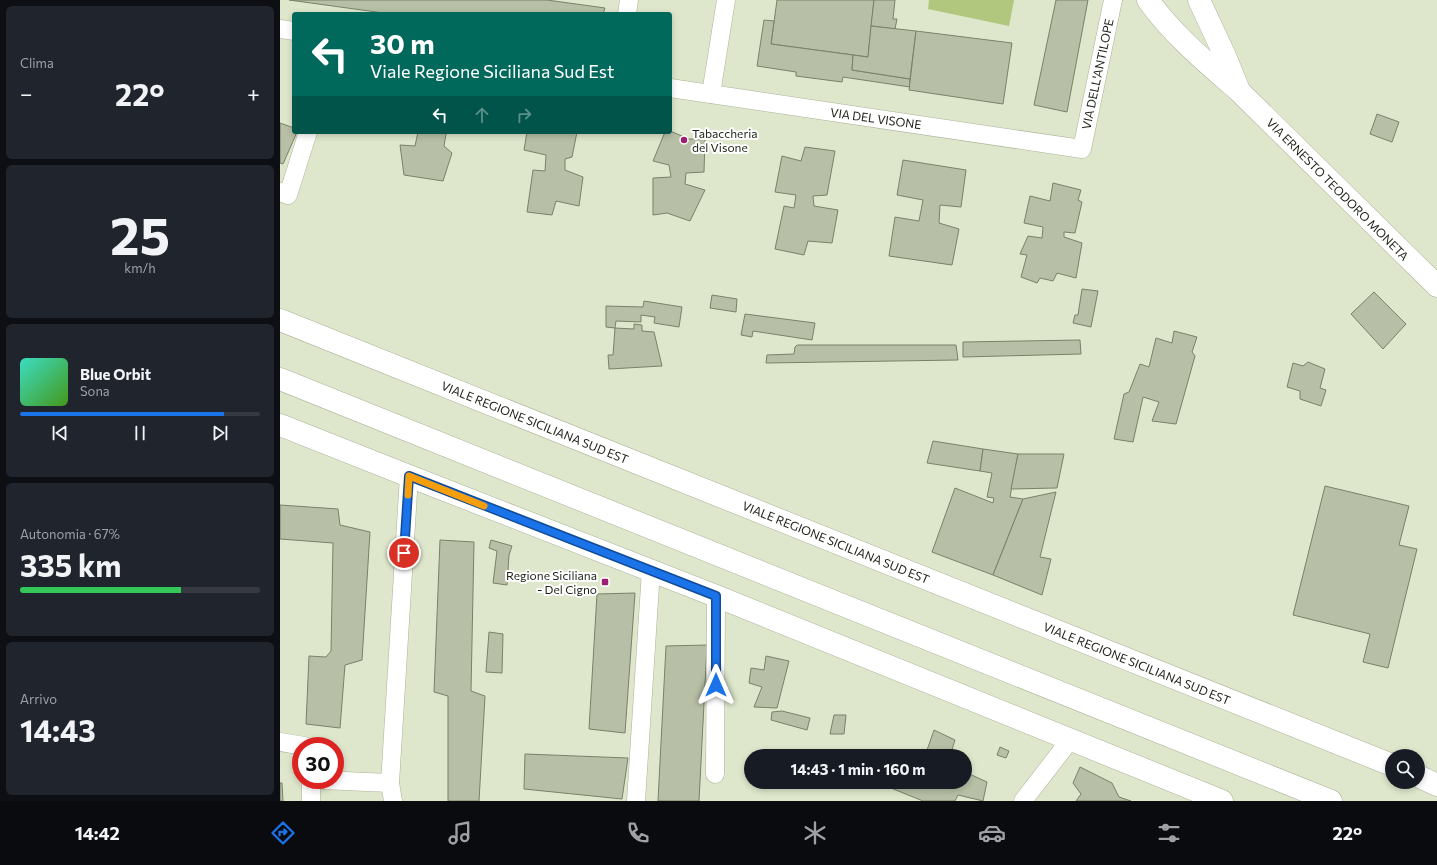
<!DOCTYPE html>
<html lang="it">
<head>
<meta charset="utf-8">
<style>
	body { margin:0; font-family:Commissioner,sans-serif; background:#20242c; color:#f1f3f6; height:100vh; display:flex; flex-direction:column; font-size:15px; white-space:nowrap }
	* { box-sizing:border-box; margin:0 }
	p { font-size:13px; color:#9ea1a6 }
	.icon { flex:none; width:22px; height:22px; fill:none; stroke:currentColor; stroke-width:2; stroke-linecap:round; stroke-linejoin:round }
	.map { position:relative; flex:1; overflow:hidden }
	.panel { display:flex; flex-direction:column; gap:6px; padding:6px; background:#0d0f14; width:280px }
	.panel>* { flex:none }
	.guide { position:absolute; left:12px; top:12px; width:380px; height:122px; border-radius:4px; box-shadow:0 2px 6px #0003; background:#00695c; color:#fff; overflow:hidden }
	.buttons { position:absolute; left:1105px; top:749px; display:grid; gap:8px }
	.buttons a { display:grid; place-items:center; width:40px; height:40px; border-radius:50%; background:#171b24; box-shadow:0 2px 6px #0003; font-size:20px }
	.speed { position:absolute; left:12px; top:737px; display:flex; gap:8px; font-size:20px; font-weight:700; text-align:center }
	.speed>* { display:grid; place-content:center; width:52px; height:52px; border-radius:50%; background:#171b24; box-shadow:0 2px 6px #0003; line-height:1 }
	.speed .limit { border:6px solid #d22; background:#fff; color:#111 }
	.pin { position:absolute; display:grid; place-items:center; width:34px; height:34px; color:#fff; margin:-17px; border:2px solid #fff; border-radius:50%; box-shadow:0 1px 4px #0007 }
	.me { position:absolute; width:44px; margin:-22px; rotate:0deg; stroke-linejoin:round; filter:drop-shadow(0 0 3px #0008) }
	.turn { display:flex; align-items:center; gap:14px; height:84px; padding:0 12px; font-size:18px }
	.turn .icon { width:52px; height:52px; stroke-width:2.5 }
	.turn b { display:block; font-size:28px; line-height:34px }
	.lanes { display:flex; align-items:center; height:38px; padding:0 12px; background:#0003; justify-content:center; gap:20px; direction:ltr }
	.lanes .off { opacity:.35 }
	.big { font-size:30px; font-weight:700; line-height:1.1 }
	.panel .card { flex:1; display:flex; flex-direction:column; justify-content:center; gap:6px; min-width:0; padding:0 14px; border-radius:6px; background:#20242c }
	.panel .dial { align-items:center; gap:0 }
	.dial b { font-size:52px; line-height:1 }
	.song { display:flex; align-items:center; gap:12px }
	.cover { width:48px; height:48px; border-radius:6px; background:linear-gradient(135deg,hsl(170 70% 55%),hsl(100 70% 35%)) }
	.played { height:4px; border-radius:2px; background:linear-gradient(90deg,#1a73e8 85%,#363941 85%) }
	.keys { display:flex; justify-content:space-around; direction:ltr }
	.heat { display:flex; justify-content:space-between; align-items:center; font-size:22px; direction:ltr }
	.charge { height:6px; border-radius:3px; background:linear-gradient(90deg,#34c759 67%,#363941 0) }
	.trip { position:absolute; left:464px; top:749px; width:228px; height:40px; border-radius:20px; background:#171b24; box-shadow:0 2px 6px #0003; font-weight:700; line-height:40px; text-align:center }
	.tab-bar { display:flex; height:64px; justify-content:space-around; align-items:center; background:#090b0e; color:#9ea1a6 }
	.tab-bar .icon { width:28px; height:28px }
	.tab-bar .selected { color:#1a73e8 }
	.tab-bar b { font-size:18px; color:#f1f3f6 }
	main { display:flex; flex:1; min-height:0 }
	.map>svg:first-child { display:block }
	.green { fill:#b1c77e }
	.building { fill:#b7c0a6; stroke:#798169 }
	.lines { fill:none; stroke-linecap:round; stroke-linejoin:round }
	.street-casing { stroke:#aab399; stroke-width:19 }
	.secondary-casing { stroke:#aab399; stroke-width:23 }
	.primary-casing { stroke:#aab399; stroke-width:23 }
	.street { stroke:#fff; stroke-width:18 }
	.secondary { stroke:#fff; stroke-width:22 }
	.primary { stroke:#fff; stroke-width:22 }
	.route-casing { stroke:#114b97; stroke-width:10 }
	.route { stroke:#1a73e8; stroke-width:7 }
	.slow { stroke:#f59e0b; stroke-width:7 }
	.poi-dot { fill:#9c1e74; stroke:#fff; stroke-width:1.5 }
	.labels { text-anchor:middle; dominant-baseline:central; stroke-width:4; stroke-linejoin:round; paint-order:stroke }
	.street-label { font-size:12px; fill:#1d2117; stroke:#fff }
	.poi-label { font-size:12px; fill:#1d2117; stroke:#fff; text-anchor:start }
</style>
</head>
<body>
<main>
<section class="panel">
<div class="card"><p>Clima</p>
<div class="heat"><a>−</a><b class="big">22°</b><a>+</a></div>
</div>
<div class="card dial"><b>25</b><p>km/h</p></div>
<div class="card">
<div class="song"><i class="cover"></i><div><b>Blue Orbit</b><p>Sona</p></div></div>
<div class="played"></div>
<div class="keys"><svg class="icon" aria-label="previous" viewBox="0 0 24 24"><path d="M18 5L8 12l10 7zM5 5v14"/></svg><svg class="icon" aria-label="pause" viewBox="0 0 24 24"><path d="M8 5v14M16 5v14"/></svg><svg class="icon" aria-label="next" viewBox="0 0 24 24"><path d="M6 5l10 7-10 7zM19 5v14"/></svg></div>
</div>
<div class="card"><p>Autonomia · 67%</p><b class="big">335 km</b><div class="charge"></div></div>
<div class="card"><p>Arrivo</p><b class="big">14:43</b></div>
</section>
<div class="map">
<svg width="1157" height="801" viewBox="0 0 1157 801">
	<rect width="100%" height="100%" fill="#dee7cc"/>
	<polygon class="green" points="649,0 734,0 729,26 648,9"/>
	<g class="building">
		<polygon points="9,0 267,0 325,8 323,14 111,14"/>
		<polygon points="497,0 594,0 588,57 491,44"/>
		<polygon points="594,0 615,0 613,19 617,19 615,29 591,26"/>
		<polygon points="776,0 808,0 787,112 754,105"/>
		<polygon points="484,20 494,21 491,44 573,55 572,70 630,79 630,87 563,77 562,82 516,76 516,72 477,66"/>
		<polygon points="591,26 636,31 630,79 572,70 573,55 588,57"/>
		<polygon points="636,31 732,43 723,104 629,90"/>
		<polygon points="1097,114 1119,122 1112,142 1090,134"/>
		<polygon points="0,123 14,128 14,132 17,132 3,164 0,163"/>
		<polygon points="390,131 409,139 425,139 424,172 406,173 405,184 425,190 410,221 387,213 373,215 373,178 391,177 389,165 373,161 385,132"/>
		<polygon points="138,132 172,132 166,134 164,146 172,153 163,181 124,175 120,145 135,146"/>
		<polygon points="247,132 297,132 292,157 285,159 285,170 303,177 299,206 276,201 272,215 247,212 253,170 265,171 266,155 244,150"/>
		<polygon points="525,147 555,151 547,195 533,196 534,206 558,210 552,243 528,241 524,255 495,249 504,206 514,208 516,195 495,192 502,156 521,161"/>
		<polygon points="623,160 686,170 681,207 660,205 659,223 679,229 672,265 609,256 615,217 639,221 643,200 617,195"/>
		<polygon points="773,183 801,190 798,200 802,202 795,233 784,232 784,237 802,243 796,278 777,273 773,281 760,278 757,283 741,277 747,255 740,254 748,236 762,238 763,227 744,223 750,196 770,201"/>
		<polygon points="802,289 818,291 811,327 793,323 795,315 798,315"/>
		<polygon points="1094,292 1126,324 1103,349 1071,314"/>
		<polygon points="432,295 457,299 456,312 430,308"/>
		<polygon points="364,301 402,307 399,327 374,323 375,317 361,315 361,322 336,321 335,328 326,327 326,306 363,307"/>
		<polygon points="465,314 535,323 532,340 473,331 472,337 461,335"/>
		<polygon points="354,324 362,325 362,331 374,332 382,366 329,369 328,355 333,355 335,328 354,329"/>
		<polygon points="894,331 917,337 912,352 915,356 896,424 872,421 879,402 863,397 853,442 834,439 844,394 849,392 860,364 869,367 876,338 892,343"/>
		<polygon points="800,340 801,354 683,357 683,342"/>
		<polygon points="517,345 676,345 678,360 486,363 487,355 514,354 515,347"/>
		<polygon points="1028,362 1045,369 1040,388 1046,390 1041,406 1020,399 1020,391 1007,387 1013,363 1023,366"/>
		<polygon points="653,441 703,449 700,471 647,463"/>
		<polygon points="703,449 738,454 730,497 743,499 713,575 652,552 675,488 713,503 714,498 707,497 712,473 700,471"/>
		<polygon points="738,454 784,454 777,488 731,489"/>
		<polygon points="1045,486 1129,506 1119,545 1137,549 1108,668 1083,662 1090,634 1013,615"/>
		<polygon points="776,492 760,557 771,559 762,595 713,575 743,499"/>
		<polygon points="0,505 58,509 60,525 90,532 82,660 65,665 60,728 26,724 29,656 46,657 51,651 53,543 0,539"/>
		<polygon points="160,540 194,542 191,691 205,696 199,801 168,801 168,696 154,692"/>
		<polygon points="211,540 232,546 229,555 227,585 213,583 217,551 209,548"/>
		<polygon points="355,593 345,733 309,729 317,594"/>
		<polygon points="209,632 223,634 222,673 206,672"/>
		<polygon points="427,645 419,801 378,801 386,646"/>
		<polygon points="486,656 509,661 497,708 474,707 482,687 469,683 471,668 484,670"/>
		<polygon points="502,711 530,718 527,730 491,720 492,712"/>
		<polygon points="554,715 566,715 564,734 550,734"/>
		<polygon points="654,730 675,740 670,756 645,756"/>
		<polygon points="720,747 729,751 726,758 717,755"/>
		<polygon points="245,754 348,758 342,799 244,789"/>
		<polygon points="800,767 832,783 839,797 851,801 796,801 801,794 793,783"/>
		<polygon points="685,772 707,782 703,801 678,795 675,801 643,801 596,782 685,782"/>
		<polygon points="0,783 2,783 3,801 0,801"/>
	</g>
	<g class="lines">
		<g class="street-casing">
			<g id="street">
				<polyline points="347,14 349,0"/>
				<polyline points="0,29 14,31"/>
				<polyline points="390,88 802,149 833,0"/>
				<polyline points="431,94 446,0"/>
				<polyline points="0,192 8,195 28,132"/>
				<polyline points="0,742 24,746"/>
				<polyline points="435,774 436,596"/>
				<polyline points="41,780 110,783"/>
				<polyline points="31,801 31,780"/>
				<polyline points="113,801 110,783 129,476"/>
				<polyline points="356,801 371,570"/>
				<polyline points="743,801 790,740"/>
			</g>
		</g>
		<g class="secondary-casing">
			<g id="secondary">
				<path d="M868,0c25,35 59,63 91,91l198,195"/>
				<polyline points="919,0 945,56 958,88"/>
				<polyline points="0,425 129,476 436,596 942,801"/>
			</g>
		</g>
		<g class="primary-casing">
			<g id="primary">
				<polyline points="0,320 1112,765"/>
				<polyline points="0,379 1051,801"/>
				<polyline points="1138,776 1157,785"/>
			</g>
		</g>
		<use href="#street" class="street"/>
		<use href="#secondary" class="secondary"/>
		<use href="#primary" class="primary"/>
	</g>
	<g class="lines">
		<g class="route-casing">
			<polyline id="route" points="124,553 129,476 436,596 436,685"/>
		</g>
		<use href="#route" class="route"/>
		<polyline class="slow" points="128,495 129,476 204,506"/>
	</g>
	<g class="poi-dot">
		<circle cx="404" cy="140" r="4"/>
		<rect x="321" y="578" width="8" height="8" rx="2"/>
	</g>
	<g class="labels">
		<g class="street-label">
			<text transform="translate(817 74) rotate(-78)">VIA DELL'ANTILOPE</text>
			<text transform="translate(596 118) rotate(8)">VIA DEL VISONE</text>
			<text transform="translate(1058 189) rotate(45)">VIA ERNESTO TEODORO MONETA</text>
			<text transform="translate(255 422) rotate(22)">VIALE REGIONE SICILIANA SUD EST</text>
			<text transform="translate(556 542) rotate(22)">VIALE REGIONE SICILIANA SUD EST</text>
			<text transform="translate(857 663) rotate(22)">VIALE REGIONE SICILIANA SUD EST</text>
		</g>
		<g class="poi-label">
			<text x="412" y="133">Tabaccheria<tspan x="412" dy="14">del Visone</tspan></text>
			<text x="317" y="575" text-anchor="end">Regione Siciliana<tspan x="317" dy="14">- Del Cigno</tspan></text>
		</g>
	</g>
</svg>
<div class="buttons">
<a><svg class="icon" aria-label="search" viewBox="0 0 24 24"><circle cx="10" cy="10" r="6"/><path d="M15 15l6 6"/></svg></a>
</div>
<div class="speed"><div class="limit">30</div></div>
<div class="pin" style="left:124px;top:553px;background:#d93025"><svg class="icon" aria-label="arrive" viewBox="0 0 24 24"><path d="M6 21V4h12l-3 4 3 4H6"/></svg></div>
<svg class="me" style="left:436px;top:685px" viewBox="-20 -20 40 40"><path d="M0-17L14 15 0 8-14 15z" fill="#1a73e8" stroke="#fff" stroke-width="4"/></svg>
<div class="trip">14:43 · 1 min · 160 m</div>
<div class="guide">
<div class="turn"><svg class="icon" aria-label="left" viewBox="0 0 24 24"><path d="M17 20v-9H6M10 6l-5 5 5 5"/></svg><div><b>30 m</b>Viale Regione Siciliana Sud Est</div></div>
<div class="lanes"><svg class="icon" aria-label="left" viewBox="0 0 24 24"><path d="M17 20v-9H6M10 6l-5 5 5 5"/></svg><svg class="icon off" aria-label="ahead" viewBox="0 0 24 24"><path d="M12 20V5M6 11l6-6 6 6"/></svg><svg class="icon off" aria-label="right" viewBox="0 0 24 24"><path d="M7 20v-9h11M14 6l5 5-5 5"/></svg></div>
</div>
</div>
</main>
<nav class="tab-bar">
<b>14:42</b>
<svg class="icon selected" aria-label="directions" viewBox="0 0 24 24"><path d="M12 3l9 9-9 9-9-9zM9 14v-3h6M13 9l2 2-2 2"/></svg>
<svg class="icon" aria-label="music" viewBox="0 0 24 24"><path d="M9 18V5l10-2v13"/><circle cx="6" cy="18" r="3"/><circle cx="16" cy="16" r="3"/></svg>
<svg class="icon" aria-label="phone" viewBox="0 0 24 24"><path d="M5 4h4l2 5-3 2q2 4 5 5l2-3 5 2v4C11 20 4 13 5 4z"/></svg>
<svg class="icon" aria-label="climate" viewBox="0 0 24 24"><path d="M12 3v18M4 7l16 10M4 17L20 7"/></svg>
<svg class="icon" aria-label="car" viewBox="0 0 24 24"><path d="M5 17H2v-5l4-1 3-4h7l3 4 3 1v5h-3M9 17h6M6 11h13"/><circle cx="7" cy="17" r="2"/><circle cx="17" cy="17" r="2"/></svg>
<svg class="icon" aria-label="filters" viewBox="0 0 24 24"><path d="M4 7h16M4 17h16"/><circle cx="9" cy="7" r="2"/><circle cx="15" cy="17" r="2"/></svg>
<b>22°</b>
</nav>
</body>
</html>
